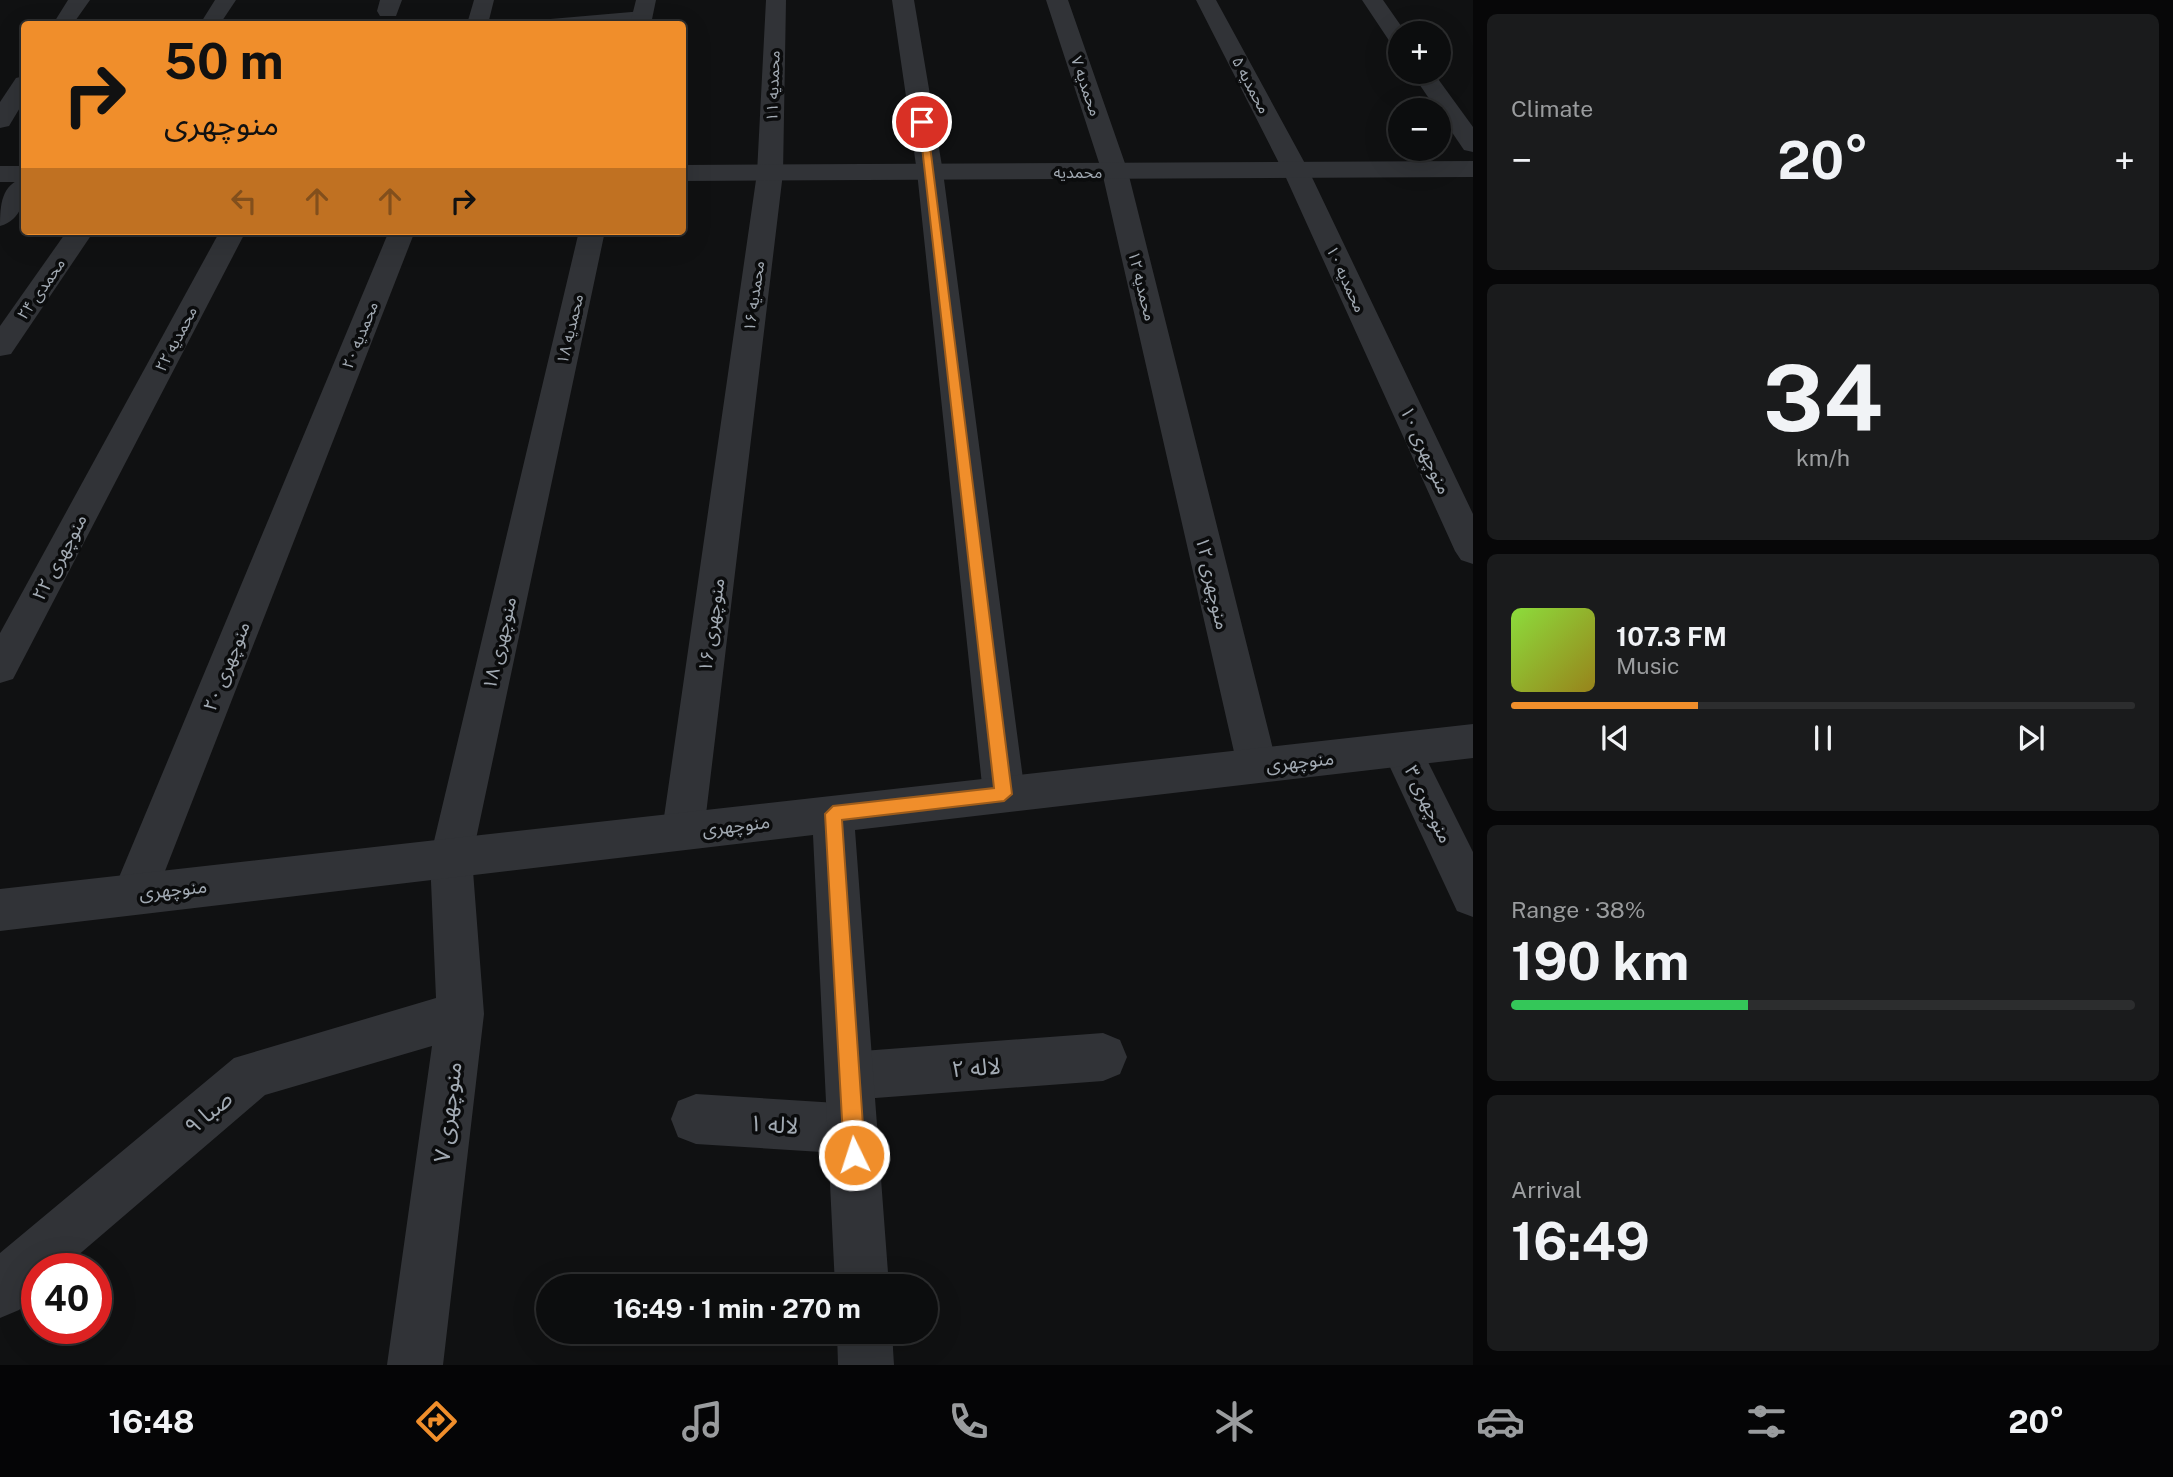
<!DOCTYPE html>
<html lang="en">
<head>
<meta charset="utf-8">
<style>
	body { margin:0; font-family:"Public Sans","Noto Sans Arabic",sans-serif; background:#1a1b1c; color:#f1f3f6; height:100vh; display:flex; flex-direction:column; font-size:26px; white-space:nowrap }
	* { box-sizing:border-box; margin:0 }
	p { font-size:23px; color:#9a9c9e }
	.icon { flex:none; width:38px; height:38px; fill:none; stroke:currentColor; stroke-width:2; stroke-linecap:round; stroke-linejoin:round }
	.map { position:relative; flex:1; overflow:hidden }
	.panel { display:flex; flex-direction:column; gap:14px; padding:14px; background:#070708; width:700px }
	.panel>* { flex:none }
	.hud { position:absolute; left:21px; top:21px; width:665px; height:214px; border-radius:7px; box-shadow:0 7px 28px #0002,0 0 0 2px #2c2d2e; background:#f08e2b; color:#111; overflow:hidden }
	.fabs { position:absolute; left:1388px; top:21px; display:grid; gap:14px }
	.fabs a { display:grid; place-items:center; width:63px; height:63px; border-radius:50%; background:#0c0d0e; box-shadow:0 7px 28px #0002,0 0 0 2px #2c2d2e; font-size:35px }
	.speed { position:absolute; left:21px; top:1253px; display:flex; gap:14px; font-size:35px; font-weight:700; text-align:center }
	.speed>* { display:grid; place-content:center; width:91px; height:91px; border-radius:50%; background:#0c0d0e; box-shadow:0 7px 28px #0002,0 0 0 2px #2c2d2e; line-height:1 }
	.speed .limit { border:10px solid #d22; background:#fff; color:#111 }
	.pin { position:absolute; display:grid; place-items:center; width:60px; height:60px; color:#fff; margin:-30px; border:4px solid #fff; border-radius:50%; box-shadow:0 2px 7px #0007 }
	.me { position:absolute; width:77px; margin:-38px; rotate:356deg; stroke-linejoin:round; filter:drop-shadow(0 0 5px #0008) }
	.turn { display:flex; align-items:center; gap:24px; height:147px; padding:0 28px; font-size:32px }
	.turn .icon { width:91px; height:91px; stroke-width:2.5 }
	.turn b { display:block; font-size:49px; line-height:60px }
	.lanes { display:flex; align-items:center; height:66px; padding:0 28px; background:#0003; justify-content:center; gap:35px; direction:ltr }
	.lanes .off { opacity:.35 }
	.big { font-size:52px; font-weight:700; line-height:1.1 }
	.panel .card { flex:1; display:flex; flex-direction:column; justify-content:center; gap:10px; min-width:0; padding:0 24px; border-radius:10px; background:#1a1b1c }
	.panel .dial { align-items:center; gap:0 }
	.dial b { font-size:91px; line-height:1 }
	.song { display:flex; align-items:center; gap:21px }
	.cover { width:84px; height:84px; border-radius:10px; background:linear-gradient(135deg,hsl(90 70% 55%),hsl(50 70% 35%)) }
	.played { height:7px; border-radius:4px; background:linear-gradient(90deg,#f08e2b 30%,#2c2d2e 30%) }
	.keys { display:flex; justify-content:space-around; direction:ltr }
	.heat { display:flex; justify-content:space-between; align-items:center; font-size:38px; direction:ltr }
	.charge { height:10px; border-radius:5px; background:linear-gradient(90deg,#34c759 38%,#2c2d2e 0) }
	.trip { position:absolute; left:536px; top:1274px; width:402px; height:70px; border-radius:35px; background:#0c0d0e; box-shadow:0 7px 28px #0002,0 0 0 2px #2c2d2e; font-weight:700; line-height:70px; text-align:center }
	.dock { display:flex; height:112px; justify-content:space-around; align-items:center; background:#050506; color:#9a9c9e }
	.dock .icon { width:49px; height:49px }
	.dock .active { color:#f08e2b }
	.dock b { font-size:32px; color:#f1f3f6 }
	main { display:flex; flex:1; min-height:0 }
	.map>svg:first-child { display:block }
	.lines { fill:none; stroke-linecap:round; stroke-linejoin:round }
	.service { fill:#313337; fill-rule:evenodd }
	.minor { fill:#313337; fill-rule:evenodd }
	.tertiary { fill:#313337; fill-rule:evenodd }
	.route { fill:#f08e2b; stroke:#9c5c1c; stroke-width:2 }
	.labels { text-anchor:middle; dominant-baseline:central; stroke-width:7; stroke-linejoin:round; paint-order:stroke }
	.far-street-label { font-size:16px; fill:#a2aab3; stroke:#0b0c0d }
	.street-label { font-size:19px; fill:#a2aab3; stroke:#0b0c0d }
	.near-street-label { font-size:23px; fill:#a2aab3; stroke:#0b0c0d }
</style>
</head>
<body>
<main>
<div class="map">
<svg width="1473" height="1365" viewBox="0 0 1473 1365">
	<rect width="100%" height="100%" fill="#101112"/>
	<g class="lines">
		<polygon class="service" points="643,11 649,15 647,18 577,24 533,24 539,20"/>
		<g class="minor">
			<polygon points="68,0 90,0 73,24 53,24"/>
			<polygon points="215,0 236,0 220,24 200,24"/>
			<polygon points="380,0 402,0 396,16 380,16 377,11"/>
			<polygon points="474,0 494,0 488,24 467,24"/>
			<polygon points="636,0 656,0 651,24 630,24"/>
			<polygon points="766,0 786,0 783,173 704,831 698,844 683,850 668,844 662,831 757,173"/>
			<polygon points="892,0 914,0 943,172 1025,794 1019,807 1004,812 989,807 983,794 917,172"/>
			<polygon points="1046,0 1068,0 1128,172 1277,765 1271,777 1257,782 1243,777 1237,765 1102,172"/>
			<polygon points="1196,0 1216,0 1308,169 1473,514 1473,564 1461,560 1455,551 1282,169"/>
			<polygon points="1362,0 1383,0 1406,33 1400,33 1400,47 1392,45"/>
			<polygon points="1411,72 1433,72 1473,127 1473,152 1464,150"/>
			<polygon points="24,76 24,101 9,126 0,128 0,102 16,78"/>
			<path d="M24,178c2,20 -2,42 -24,48 0,-20 1,-42 24,-48z"/>
			<polygon points="67,231 94,231 11,354 0,356 0,326"/>
			<polygon points="220,231 246,231 13,679 0,683 0,633"/>
			<polygon points="389,231 415,231 156,894 150,908 134,914 118,908 112,894"/>
			<polygon points="579,231 605,231 472,858 484,1014 443,1365 387,1365 432,1046 265,1095 62,1269 37,1269 37,1292 19,1310 0,1318 0,1253 234,1058 436,998 430,858"/>
			<polygon points="1402,733 1416,738 1473,852 1473,917 1457,911 1382,750 1388,738"/>
			<polygon points="1103,1033 1120,1040 1127,1057 1120,1074 1103,1081 849,1100 832,1093 825,1076 832,1059 849,1052"/>
			<polygon points="696,1094 853,1104 871,1111 878,1129 871,1147 853,1154 696,1144 678,1137 671,1119 678,1101"/>
		</g>
		<g class="tertiary">
			<polygon points="1473,161 1473,177 682,181 682,165"/>
			<rect x="0" y="166" width="24" height="16"/>
			<polygon points="1473,724 1473,758 855,830 889,1286 835,1286 813,835 0,931 0,889"/>
			<polygon points="837,1332 892,1332 894,1365 838,1365"/>
		</g>
	</g>
	<polygon class="route" points="919,120 927,122 1012,794 1004,801 842,820 865,1155 862,1163 854,1166 847,1163 844,1155 825,814 833,806 994,788"/>
	<g class="labels">
		<g class="far-street-label">
			<text transform="translate(1251 85) rotate(62)">محمدیه ۵</text>
			<text transform="translate(773 86) rotate(-88)">محمدیه ۱۱</text>
			<text transform="translate(1086 86) rotate(71)">محمدیه ۷</text>
			<text x="1078" y="172">محمدیه</text>
			<text transform="translate(1346 279) rotate(65)">محمدیه ۱۰</text>
			<text transform="translate(1142 286) rotate(76)">محمدیه ۱۲</text>
			<text transform="translate(41 289) rotate(-55)">محمدی ۲۴</text>
			<text transform="translate(754 296) rotate(-82)">محمدیه ۱۶</text>
			<text transform="translate(570 329) rotate(-77)">محمدیه ۱۸</text>
			<text transform="translate(360 335) rotate(-68)">محمدیه ۲۰</text>
			<text transform="translate(176 339) rotate(-62)">محمدیه ۲۲</text>
		</g>
		<g class="street-label">
			<text transform="translate(1426 450) rotate(65)">منوچهری ۱۰</text>
			<text transform="translate(59 557) rotate(-62)">منوچهری ۲۲</text>
			<text transform="translate(1213 583) rotate(77)">منوچهری ۱۲</text>
			<text transform="translate(711 625) rotate(-82)">منوچهری ۱۶</text>
			<text transform="translate(499 643) rotate(-77)">منوچهری ۱۸</text>
			<text transform="translate(226 666) rotate(-68)">منوچهری ۲۰</text>
			<text transform="translate(1300 761) rotate(-6)">منوچهری</text>
			<text transform="translate(1429 804) rotate(64)">منوچهری ۳</text>
			<text transform="translate(736 825) rotate(-7)">منوچهری</text>
			<text transform="translate(173 889) rotate(-6)">منوچهری</text>
		</g>
		<g class="near-street-label">
			<text transform="translate(976 1067) rotate(-4)">۲ لاله</text>
			<text transform="translate(208 1112) rotate(-40)">صبا ۹</text>
			<text transform="translate(447 1112) rotate(-83)">منوچهری ۷</text>
			<text transform="translate(774 1124) rotate(4)">۱ لاله</text>
		</g>
	</g>
</svg>
<div class="fabs">
<a>+</a>
<a>−</a>
</div>
<div class="speed"><div class="limit">40</div></div>
<div class="pin" style="left:922px;top:122px;background:#d93025"><svg class="icon" aria-label="arrive" viewBox="0 0 24 24"><path d="M6 21V4h12l-3 4 3 4H6"/></svg></div>
<svg class="me" style="left:854px;top:1155px" viewBox="-20 -20 40 40"><circle r="17" fill="#f08e2b" stroke="#fff" stroke-width="3"/><path d="M0-11L8 9 0 5-8 9z" fill="#fff"/></svg>
<div class="trip">16:49 · 1 min · 270 m</div>
<div class="hud">
<div class="turn"><svg class="icon" aria-label="right" viewBox="0 0 24 24"><path d="M7 20v-9h11M14 6l5 5-5 5"/></svg><div><b>50 m</b>منوچهری</div></div>
<div class="lanes"><svg class="icon off" aria-label="left" viewBox="0 0 24 24"><path d="M17 20v-9H6M10 6l-5 5 5 5"/></svg><svg class="icon off" aria-label="ahead" viewBox="0 0 24 24"><path d="M12 20V5M6 11l6-6 6 6"/></svg><svg class="icon off" aria-label="ahead" viewBox="0 0 24 24"><path d="M12 20V5M6 11l6-6 6 6"/></svg><svg class="icon" aria-label="right" viewBox="0 0 24 24"><path d="M7 20v-9h11M14 6l5 5-5 5"/></svg></div>
</div>
</div>
<section class="panel">
<div class="card"><p>Climate</p>
<div class="heat"><a>−</a><b class="big">20°</b><a>+</a></div>
</div>
<div class="card dial"><b>34</b><p>km/h</p></div>
<div class="card">
<div class="song"><i class="cover"></i><div><b>107.3 FM</b><p>Music</p></div></div>
<div class="played"></div>
<div class="keys"><svg class="icon" aria-label="previous" viewBox="0 0 24 24"><path d="M18 5L8 12l10 7zM5 5v14"/></svg><svg class="icon" aria-label="pause" viewBox="0 0 24 24"><path d="M8 5v14M16 5v14"/></svg><svg class="icon" aria-label="next" viewBox="0 0 24 24"><path d="M6 5l10 7-10 7zM19 5v14"/></svg></div>
</div>
<div class="card"><p>Range · 38%</p><b class="big">190 km</b><div class="charge"></div></div>
<div class="card"><p>Arrival</p><b class="big">16:49</b></div>
</section>
</main>
<nav class="dock">
<b>16:48</b>
<svg class="icon active" aria-label="directions" viewBox="0 0 24 24"><path d="M12 3l9 9-9 9-9-9zM9 14v-3h6M13 9l2 2-2 2"/></svg>
<svg class="icon" aria-label="music" viewBox="0 0 24 24"><path d="M9 18V5l10-2v13"/><circle cx="6" cy="18" r="3"/><circle cx="16" cy="16" r="3"/></svg>
<svg class="icon" aria-label="phone" viewBox="0 0 24 24"><path d="M5 4h4l2 5-3 2q2 4 5 5l2-3 5 2v4C11 20 4 13 5 4z"/></svg>
<svg class="icon" aria-label="climate" viewBox="0 0 24 24"><path d="M12 3v18M4 7l16 10M4 17L20 7"/></svg>
<svg class="icon" aria-label="car" viewBox="0 0 24 24"><path d="M5 17H2v-5l4-1 3-4h7l3 4 3 1v5h-3M9 17h6M6 11h13"/><circle cx="7" cy="17" r="2"/><circle cx="17" cy="17" r="2"/></svg>
<svg class="icon" aria-label="filters" viewBox="0 0 24 24"><path d="M4 7h16M4 17h16"/><circle cx="9" cy="7" r="2"/><circle cx="15" cy="17" r="2"/></svg>
<b>20°</b>
</nav>
</body>
</html>
